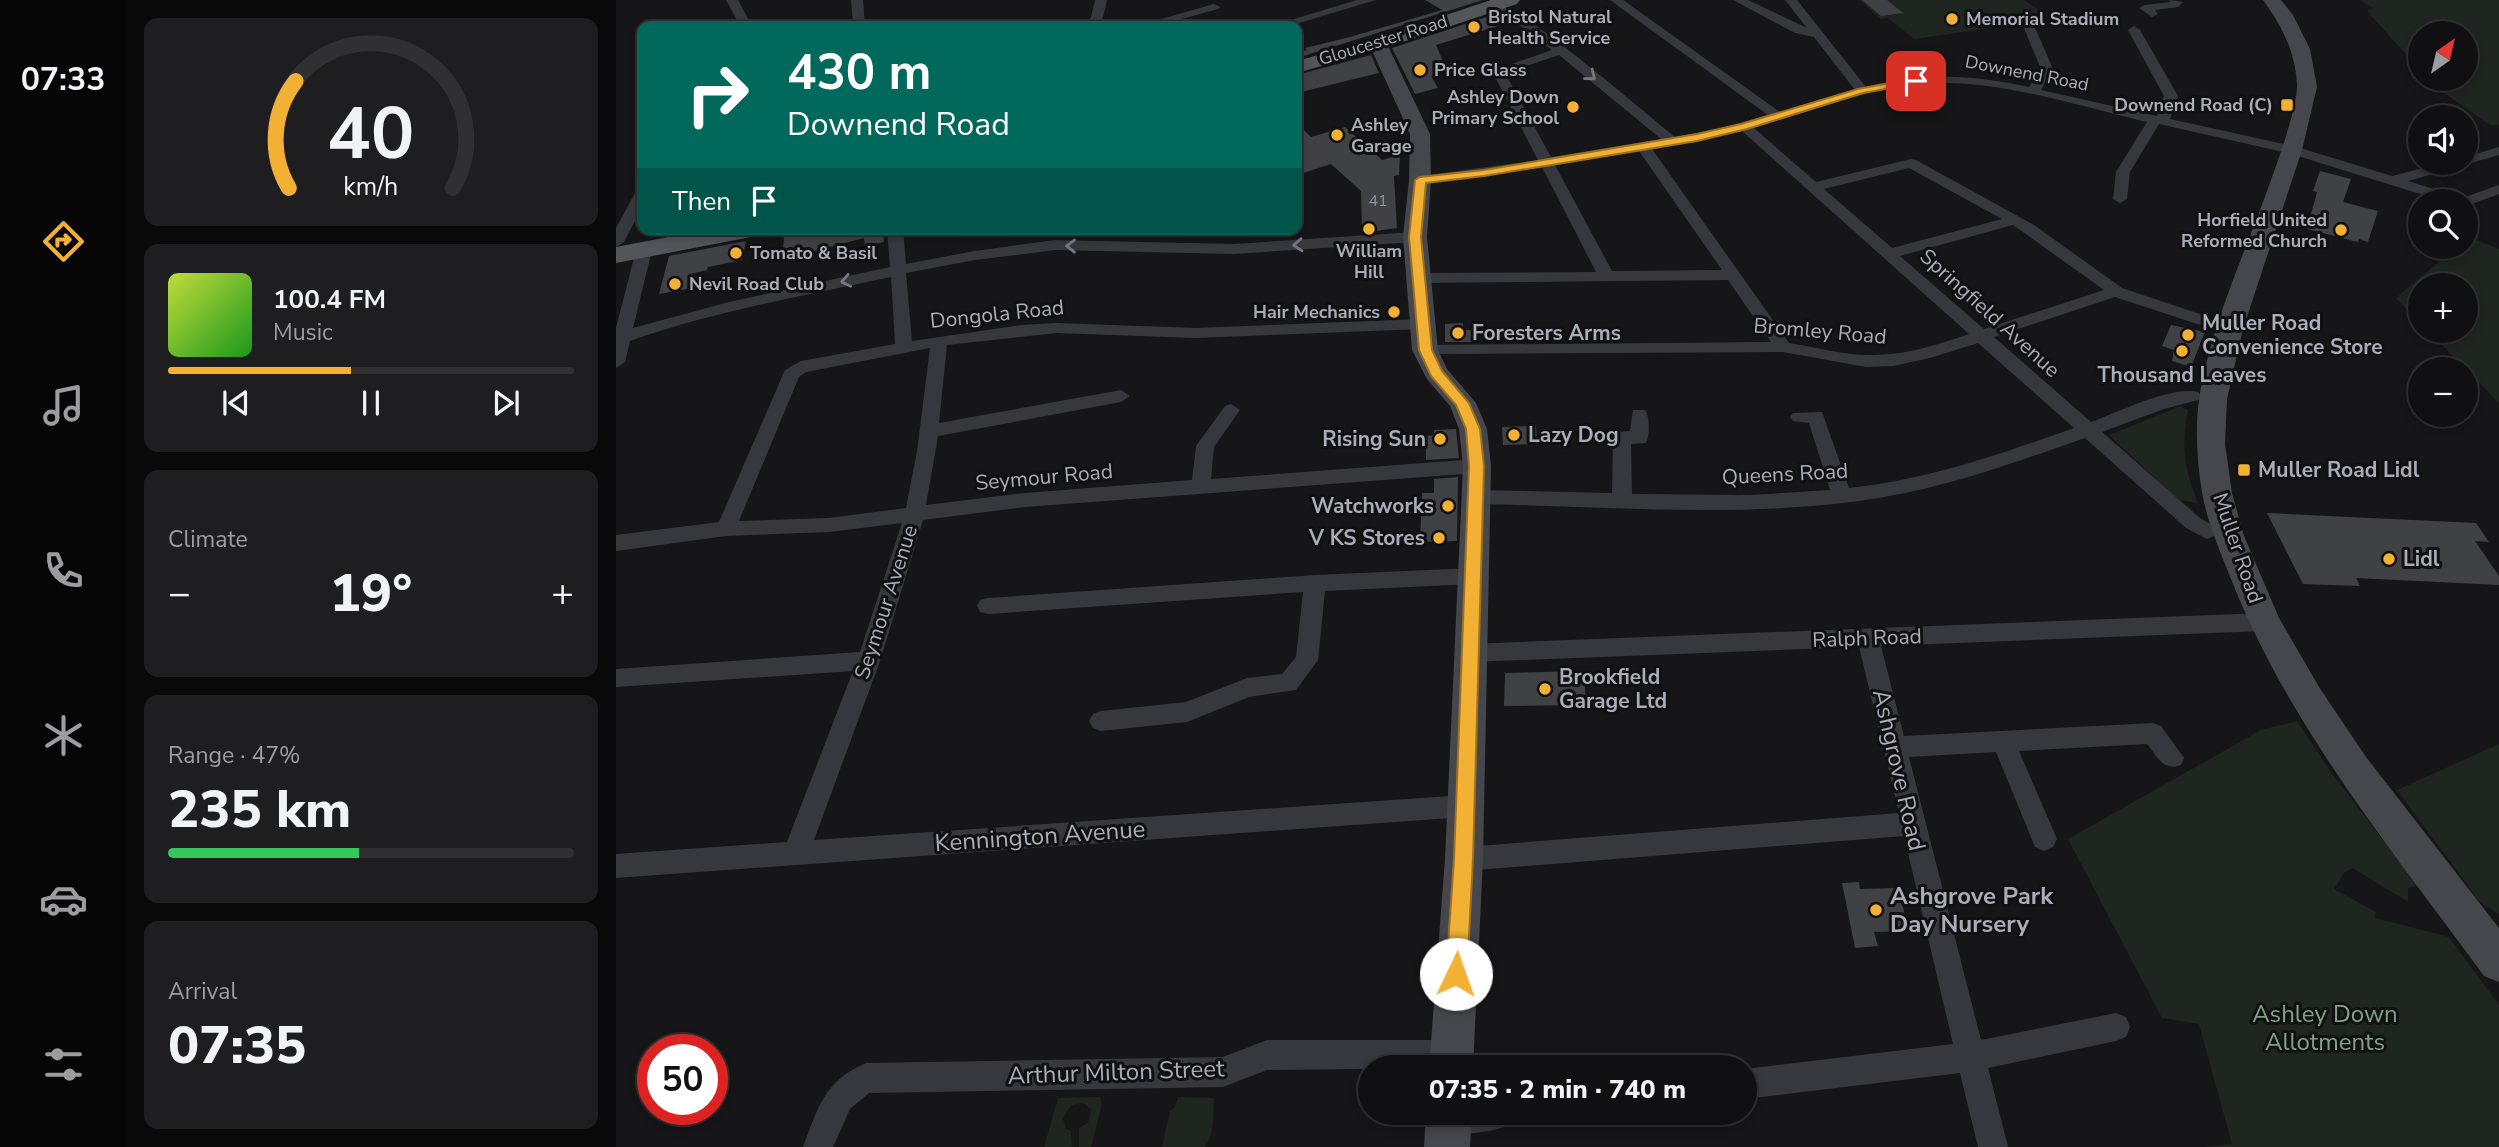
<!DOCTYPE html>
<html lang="en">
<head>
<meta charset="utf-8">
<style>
	body { margin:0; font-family:"Nunito Sans",sans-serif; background:#1e1e20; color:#f1f3f6; height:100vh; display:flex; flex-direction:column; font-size:26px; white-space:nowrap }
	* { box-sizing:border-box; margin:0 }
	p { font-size:23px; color:#9c9d9f }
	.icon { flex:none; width:38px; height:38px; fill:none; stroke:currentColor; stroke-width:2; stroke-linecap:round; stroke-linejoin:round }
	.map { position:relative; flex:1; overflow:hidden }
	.side { display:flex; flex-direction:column; gap:18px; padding:18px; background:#09090a; width:490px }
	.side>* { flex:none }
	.banner { position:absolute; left:21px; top:21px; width:665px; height:214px; border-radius:14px; box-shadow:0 4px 10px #0003,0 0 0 2px #303032; background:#00695c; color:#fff; overflow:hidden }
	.needle { width:46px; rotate:34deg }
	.fabs { position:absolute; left:1792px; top:21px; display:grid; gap:14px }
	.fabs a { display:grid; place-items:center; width:70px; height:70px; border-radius:50%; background:#101012; box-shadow:0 4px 10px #0003,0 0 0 2px #303032; font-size:35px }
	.speed { position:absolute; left:21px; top:1034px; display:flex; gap:14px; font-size:35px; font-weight:700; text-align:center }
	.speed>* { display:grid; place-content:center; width:91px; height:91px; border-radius:50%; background:#101012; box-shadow:0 4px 10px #0003,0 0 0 2px #303032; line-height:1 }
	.speed .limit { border:10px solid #d22; background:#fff; color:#111 }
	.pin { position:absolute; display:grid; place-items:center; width:60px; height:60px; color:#fff; margin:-30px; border-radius:14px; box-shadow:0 4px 10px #0006 }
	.me { position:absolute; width:77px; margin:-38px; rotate:3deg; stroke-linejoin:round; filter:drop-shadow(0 0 5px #0008) }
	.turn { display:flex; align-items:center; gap:24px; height:147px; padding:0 35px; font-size:32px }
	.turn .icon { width:91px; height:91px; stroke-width:2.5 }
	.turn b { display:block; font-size:49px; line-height:60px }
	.then { display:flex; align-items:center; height:66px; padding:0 35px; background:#0003; gap:14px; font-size:26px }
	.big { font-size:52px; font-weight:800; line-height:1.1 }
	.side .card { flex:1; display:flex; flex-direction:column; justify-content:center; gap:10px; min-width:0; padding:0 24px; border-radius:14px; background:#1e1e20 }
	.side .dial { align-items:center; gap:0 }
	.dial svg { height:182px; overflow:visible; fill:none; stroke:#303032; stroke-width:7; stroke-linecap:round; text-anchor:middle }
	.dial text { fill:#f1f3f6; stroke:none }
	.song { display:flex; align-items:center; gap:21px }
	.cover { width:84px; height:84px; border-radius:10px; background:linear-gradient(135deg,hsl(70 70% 55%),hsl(120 70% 35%)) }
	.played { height:7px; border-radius:4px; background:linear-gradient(90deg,#f2b134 45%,#303032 45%) }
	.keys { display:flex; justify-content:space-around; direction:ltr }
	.heat { display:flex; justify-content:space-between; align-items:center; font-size:38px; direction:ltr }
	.charge { height:10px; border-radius:5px; background:linear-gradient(90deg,#34c759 47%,#303032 0) }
	.trip { position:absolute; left:742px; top:1055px; width:399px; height:70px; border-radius:35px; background:#101012; box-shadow:0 4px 10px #0003,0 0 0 2px #303032; font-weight:800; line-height:70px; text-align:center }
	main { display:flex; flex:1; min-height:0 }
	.menu { display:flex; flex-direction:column; width:126px; justify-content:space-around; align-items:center; background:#060607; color:#9c9d9f }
	.menu .icon { width:49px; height:49px }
	.menu .on { color:#f2b134 }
	.menu b { font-size:32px; color:#f1f3f6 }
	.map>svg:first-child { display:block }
	.green { fill:#1e261f }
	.building { fill:#404145 }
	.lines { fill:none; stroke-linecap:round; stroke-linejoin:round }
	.street { fill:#37383d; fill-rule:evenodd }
	.secondary { fill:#45474d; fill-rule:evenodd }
	.primary { fill:#53555c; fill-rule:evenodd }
	.oneway { stroke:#757881 }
	.route { fill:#f2b134; stroke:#9d7322; stroke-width:2 }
	.poi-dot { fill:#f2b134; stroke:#111113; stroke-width:2.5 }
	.labels { text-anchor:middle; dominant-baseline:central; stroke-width:6; stroke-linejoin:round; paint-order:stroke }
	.far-number-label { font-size:16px; fill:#8e929b }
	.far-poi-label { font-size:18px; font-weight:bold; fill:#a8adb8; stroke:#111113; text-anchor:start }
	.far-street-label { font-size:18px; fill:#a8adb8; stroke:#111113 }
	.street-label { font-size:21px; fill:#a8adb8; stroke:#111113 }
	.poi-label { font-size:21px; font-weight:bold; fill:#a8adb8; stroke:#111113; text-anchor:start }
	.near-street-label { font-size:24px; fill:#a8adb8; stroke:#111113 }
	.near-poi-label { font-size:24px; font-weight:bold; fill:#a8adb8; stroke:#111113; text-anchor:start }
	.near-park-label { font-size:24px; fill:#7fa381; stroke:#111113 }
</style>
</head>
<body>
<main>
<nav class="menu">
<b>07:33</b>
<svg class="icon on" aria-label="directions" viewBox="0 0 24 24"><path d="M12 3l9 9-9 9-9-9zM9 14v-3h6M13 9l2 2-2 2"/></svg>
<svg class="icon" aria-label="music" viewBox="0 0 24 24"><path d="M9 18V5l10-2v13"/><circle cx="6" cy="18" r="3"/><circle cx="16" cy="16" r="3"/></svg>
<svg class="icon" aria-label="phone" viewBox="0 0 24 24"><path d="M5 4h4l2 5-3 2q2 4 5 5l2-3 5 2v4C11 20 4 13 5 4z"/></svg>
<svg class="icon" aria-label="climate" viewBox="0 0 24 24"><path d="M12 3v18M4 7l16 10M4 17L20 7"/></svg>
<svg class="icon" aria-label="car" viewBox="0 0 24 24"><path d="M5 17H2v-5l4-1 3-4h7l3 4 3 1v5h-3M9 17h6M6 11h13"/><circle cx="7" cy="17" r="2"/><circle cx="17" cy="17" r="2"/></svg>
<svg class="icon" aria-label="filters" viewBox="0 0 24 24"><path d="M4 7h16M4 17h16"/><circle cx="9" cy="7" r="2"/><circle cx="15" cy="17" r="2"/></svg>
</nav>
<section class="side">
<div class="card dial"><svg viewBox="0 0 100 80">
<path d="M14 69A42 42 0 1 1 86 69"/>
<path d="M14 69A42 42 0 0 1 17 22" stroke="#f2b134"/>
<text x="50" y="56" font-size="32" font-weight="700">40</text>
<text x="50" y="72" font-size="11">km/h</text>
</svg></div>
<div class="card">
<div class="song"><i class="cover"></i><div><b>100.4 FM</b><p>Music</p></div></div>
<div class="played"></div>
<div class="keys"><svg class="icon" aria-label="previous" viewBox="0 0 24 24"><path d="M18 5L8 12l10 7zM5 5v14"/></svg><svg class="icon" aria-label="pause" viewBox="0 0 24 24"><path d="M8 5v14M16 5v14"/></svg><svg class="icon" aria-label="next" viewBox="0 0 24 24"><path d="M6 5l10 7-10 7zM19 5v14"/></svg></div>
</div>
<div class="card"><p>Climate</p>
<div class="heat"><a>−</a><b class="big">19°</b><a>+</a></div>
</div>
<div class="card"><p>Range · 47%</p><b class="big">235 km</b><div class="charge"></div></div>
<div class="card"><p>Arrival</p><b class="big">07:35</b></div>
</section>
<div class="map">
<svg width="1883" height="1147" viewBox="0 0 1883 1147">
	<rect width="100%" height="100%" fill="#161618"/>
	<g class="green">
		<polygon points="1243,0 1408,0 1426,12 1396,20 1402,24 1298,39 1272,18 1265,19"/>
		<polygon points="1744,0 1883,0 1883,125 1874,125 1821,88 1812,79 1850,79 1850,33 1804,33 1804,70 1751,11 1757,8"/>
		<polygon points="1850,236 1883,249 1883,403 1812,331 1850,331 1850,285 1804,285 1804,323 1780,298 1836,251 1837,247 1850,247"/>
		<path d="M1565,406l7,4c-7,37 -4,58 10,93l-19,-3 -70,-65z"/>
		<polygon points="1681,721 1717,775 1802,886 1792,888 1792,902 1737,868 1728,873 1718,889 1760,912 1759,918 1833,937 1883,1005 1883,1147 1589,1147 1616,1144 1583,1024 1546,1018 1452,839 1645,730"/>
		<polygon points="1883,744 1883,914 1865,903 1781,790"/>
		<path d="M484,1097l2,7 -11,43h-12v-19l9,-5 3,-13 -7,-7c-12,0 -16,5 -21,16l3,10 5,2 1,16h-28l14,-49z"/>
		<path d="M562,1097l36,1c-1,14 1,35 -9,49h-43l8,-36 5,-3z"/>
	</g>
	<g class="building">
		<polygon points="809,0 867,0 681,58 681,53 691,50 689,48 734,37 826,10"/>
		<polygon points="1246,0 1271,0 1287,13 1265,16"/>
		<polygon points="883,13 895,22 820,45 829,66 820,70 821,75 815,76 822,88 799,94 776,48"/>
		<polygon points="755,55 763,73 681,93 681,75"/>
		<polygon points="681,123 695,137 729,127 766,160 784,155 783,175 778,176 781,228 746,233 745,191 715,164 681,175"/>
		<polygon points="1704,171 1735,179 1727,202 1762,211 1752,242 1743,239 1742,242 1691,229 1701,192 1697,191"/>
		<polygon points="201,229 267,229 268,242 249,246 248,238 187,254 187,247 167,252 168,236"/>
		<polygon points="130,241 126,260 92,267 91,270 74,274 71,289 43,294 53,256"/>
		<polygon points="847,323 847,330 859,330 860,342 829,342 829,324"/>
		<polygon points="1555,325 1589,332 1575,367 1556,361 1558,350 1546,346"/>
		<polygon points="920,426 921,444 887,445 886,427"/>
		<polygon points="840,429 843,458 810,460 810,436 818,435 818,430"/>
		<polygon points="842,477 841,541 804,542 806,493 818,493 818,479"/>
		<polygon points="1651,513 1860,523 1873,542 1859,541 1883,576 1883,585 1740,578 1744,586 1687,584"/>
		<polygon points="968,671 970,705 888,706 889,673"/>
		<polygon points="1243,882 1244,889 1282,888 1293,931 1258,932 1262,946 1239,948 1226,883"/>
	</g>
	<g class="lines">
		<g class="street">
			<polygon points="110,0 122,0 136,26 124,26"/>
			<polygon points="235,0 247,0 249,26 237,26"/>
			<polygon points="479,0 491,0 487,17 481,26 469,26 475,17"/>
			<polygon points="741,0 760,0 673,26 655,26"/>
			<path d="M994,0h13l157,112 75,-22 -41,-53 -19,-4 -62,-33h15l59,28 -22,-28h12l69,87c55,-15 108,-12 163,0l12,-18 -18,-43 10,-3 20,46 -12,21 116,26 7,-20 -36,-66 6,-4 6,4 38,66 -8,23 127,28 95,29 51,-13h23v-6l33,-10v8l-91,26 54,17 37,-13v9l-33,12v-5h-23l-155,-48 -129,-29 -29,48 -3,27 -7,4 -7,-4 3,-27 31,-50c-64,-15 -141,-40 -206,-39 -63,1 -127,27 -187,45l62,54 95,-23 5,1 118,65 88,63 84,28 2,4 -2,4 -6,1 -85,-28 -121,40 97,85c25,-9 81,-37 107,-30l3,4 -3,4 -34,9 -62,23 98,86 14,8 3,5 -3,5 -7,3 -21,-11 -101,-90c-74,26 -148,53 -226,63 -127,17 -256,5 -383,3l-7,-2 -3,-5 3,-5 7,-2 136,3 1,-56 2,-5 15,-1 3,-21h12c5,7 5,25 1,33l-15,1 1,50 119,1 79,-5 -21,-67 -16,-2 -3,-4 3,-4 29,-1 27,76c78,-8 152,-34 225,-60l-96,-85 -48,15 -37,8 -27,1 -83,-15 -364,2 -3,-4 3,-4 6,-1 346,-3 -43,-62 -309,3 -8,-5 8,-5 177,-1 -54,-105 -122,17 -7,-4 7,-4 118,-16 -46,-89 60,-21 -58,-44v-4c20,-2 156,115 181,135l43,-8 50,-14zM943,55l102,84 -110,18 -46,-84zM1126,131l227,203c-33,11 -65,22 -100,21 -26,0 -54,-8 -80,-12l-137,-194zM1023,151l83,119 -110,1 -57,-106zM1293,168l93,51 -110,29 -68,-59zM1397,225l91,65 -120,39 -84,-73z"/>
			<polygon points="1553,0 1567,2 1562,7 1539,10 1542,14 1536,17 1523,8 1529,5 1555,2"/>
			<polygon points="598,4 604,7 602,9 540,26 521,26"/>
			<polygon points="354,19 358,20 358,26 266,26 272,22"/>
			<polygon points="26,189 26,207 8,242 0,247 0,228 19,193"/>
			<path d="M271,229h16l3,35 69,-13 80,-11 179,4 181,-12 8,5 -8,5 -181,12 -179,-4 -80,10 -69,13 6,68 109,-16 35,-2 140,5 226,-9 8,5 -8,5 -226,9 -140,-5 -109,12 -8,78 182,-33 9,6 -9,6 -183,34 -12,69 99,-12 167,-13 4,-34 29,-40 6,-2 9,6 -26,37 -3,32 266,-20 7,2 3,5 -3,5 -7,2 -452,34 -102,13 -43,141 -66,179 651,-45 9,3 3,8 -3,8 -9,3 -849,61v-24l171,-12 66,-171 -237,16v-18l244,-17 42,-129 -73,9 -103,4 -110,15v-16l103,-13 66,-152 16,-9 94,-17 -4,-67c-88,19 -177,34 -261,64l-5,21 -9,6v-40l20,-78 8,-5 8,5 -19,78 96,-26 161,-35zM314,348l-13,103 -11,57 -77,10 -90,3 60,-144 7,-5z"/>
			<polygon points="857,568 864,570 868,576 864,582 857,584 709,591 702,660 680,690 633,697 571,722 485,731 477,728 473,721 477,714 485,711 570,702 631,678 666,674 680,657 687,592 372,614 364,612 361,606 364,600 372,598 699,575"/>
			<path d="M1648,613l8,3 3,6 -3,6 -8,3 -383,15 23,90 249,-13 8,3 23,32 -3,7c-18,7 -24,-9 -34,-21l-128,7 38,88 -4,8 -9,4 -9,-4 -39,-95 -87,5 72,283 135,-27 10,4 4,10 -4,10 -10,4 -128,27 20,79h-30l-18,-74 -215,26v-30l208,-25 -49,-208 -440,35 -9,-3 -4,-9 4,-9 9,-3 435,-34 -40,-166 -390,15 -8,-3 -3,-6 3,-6 8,-3z"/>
			<path d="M651,1040h184l10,5 5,10 -5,10 -5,3 -189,2 -44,17 -354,6 -19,16 -17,38h-30c15,-39 21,-66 63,-84l357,-6z"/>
			<path d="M820,1113h81l-4,11c-20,8 -55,14 -75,6l-4,-11z"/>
		</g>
		<g class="secondary">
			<path d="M1647,0h18l12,15 17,34 7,38 -15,63 -59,179 -16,70 -2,45 7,49 12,43 35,82 40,69 47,70 133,171v54l-15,-6c-92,-126 -195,-250 -253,-397 -11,-28 -24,-57 -29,-87 -5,-30 -7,-62 -3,-92 10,-70 47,-150 71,-217 8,-22 28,-78 27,-99 -2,-33 -15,-58 -34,-84z"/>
			<polygon points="762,39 771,44 814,134 815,180 811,237 822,350 831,369 860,403 871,429 875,466 867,859 857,1068 813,1068 829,859 847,466 843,429 834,406 811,379 796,350 787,237 793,180 794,134 753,44"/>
			<polygon points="810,1113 856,1113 854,1147 808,1147"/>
		</g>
		<g class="primary">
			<polygon points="875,0 904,0 901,4 769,48 681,73 681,61 755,40"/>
			<polygon points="94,229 148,229 144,234 135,237 0,263 0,247"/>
		</g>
	</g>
	<defs><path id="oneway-chevron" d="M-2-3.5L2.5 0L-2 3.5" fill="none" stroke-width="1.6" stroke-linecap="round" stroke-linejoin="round" transform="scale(1.75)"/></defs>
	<g class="oneway">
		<use href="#oneway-chevron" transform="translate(975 76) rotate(39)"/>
		<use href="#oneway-chevron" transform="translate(682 245) rotate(176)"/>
		<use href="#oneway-chevron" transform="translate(455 246) rotate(-179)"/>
		<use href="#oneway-chevron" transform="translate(230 281) rotate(168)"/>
	</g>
	<polygon class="route" points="1300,78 1304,79 1304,83 1247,93 1131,129 1081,141 868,176 810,183 805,237 816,350 826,371 853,403 864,429 868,466 857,859 851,974 848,981 840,984 833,981 830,974 838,859 853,466 850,429 840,405 815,376 803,350 793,237 799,180 804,177 868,170 1081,134 1125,124 1242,89"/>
	<g class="poi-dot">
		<circle cx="1336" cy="19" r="7"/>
		<circle cx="858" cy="27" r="7"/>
		<circle cx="804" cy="70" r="7"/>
		<rect x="1664" y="98" width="14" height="14" rx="3.5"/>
		<circle cx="957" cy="107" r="7"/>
		<circle cx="721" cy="135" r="7"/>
		<circle cx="753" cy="229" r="7"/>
		<circle cx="1725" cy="230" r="7"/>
		<circle cx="120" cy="253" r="7"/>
		<circle cx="59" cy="284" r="7"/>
		<circle cx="778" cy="312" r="7"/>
		<circle cx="842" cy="333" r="7"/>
		<circle cx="1572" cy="335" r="7"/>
		<circle cx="1566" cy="351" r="7"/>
		<circle cx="898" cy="435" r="7"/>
		<circle cx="824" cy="439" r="7"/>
		<rect x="1621" y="463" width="14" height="14" rx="3.5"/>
		<circle cx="832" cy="506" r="7"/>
		<circle cx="823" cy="538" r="7"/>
		<circle cx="1773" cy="559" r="7"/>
		<circle cx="929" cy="689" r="7"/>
		<circle cx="1260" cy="910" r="7"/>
	</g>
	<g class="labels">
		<g class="far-number-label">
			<text x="762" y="201">41</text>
		</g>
		<g class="far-poi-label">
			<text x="872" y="17">Bristol Natural<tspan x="872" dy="21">Health Service</tspan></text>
			<text x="1350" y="19">Memorial Stadium</text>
			<text x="818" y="70">Price Glass</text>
			<text x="943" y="97" text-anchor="end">Ashley Down<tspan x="943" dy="21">Primary School</tspan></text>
			<text x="1657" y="105" text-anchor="end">Downend Road (C)</text>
			<text x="735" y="125">Ashley<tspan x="735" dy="21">Garage</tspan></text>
			<text x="1711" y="220" text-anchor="end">Horfield United<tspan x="1711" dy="21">Reformed Church</tspan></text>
			<text x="753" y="251" text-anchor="middle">William<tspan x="753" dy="21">Hill</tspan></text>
			<text x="134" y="253">Tomato &amp; Basil</text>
			<text x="73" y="284">Nevil Road Club</text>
			<text x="764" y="312" text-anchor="end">Hair Mechanics</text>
		</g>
		<g class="far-street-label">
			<text transform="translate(767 40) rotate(-17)">Gloucester Road</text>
			<text transform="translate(1411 73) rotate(11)">Downend Road</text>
		</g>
		<g class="street-label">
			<text transform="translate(1374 313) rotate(42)">Springfield Avenue</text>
			<text transform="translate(381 314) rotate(-6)">Dongola Road</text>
			<text transform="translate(1204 331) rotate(5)">Bromley Road</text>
			<text transform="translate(1169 474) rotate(-3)">Queens Road</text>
			<text transform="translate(428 477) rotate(-5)">Seymour Road</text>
			<text transform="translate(1622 548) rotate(71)">Muller Road</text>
			<text transform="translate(270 602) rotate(-72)">Seymour Avenue</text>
			<text transform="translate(1251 638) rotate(-2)">Ralph Road</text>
		</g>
		<g class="poi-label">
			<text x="1586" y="323">Muller Road<tspan x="1586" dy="24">Convenience Store</tspan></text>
			<text x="856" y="333">Foresters Arms</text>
			<text x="1566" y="375" text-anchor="middle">Thousand Leaves</text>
			<text x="912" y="435">Lazy Dog</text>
			<text x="810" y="439" text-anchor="end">Rising Sun</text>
			<text x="1642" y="470">Muller Road Lidl</text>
			<text x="818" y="506" text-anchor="end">Watchworks</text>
			<text x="809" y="538" text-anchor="end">V KS Stores</text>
			<text x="1787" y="559">Lidl</text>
			<text x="943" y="677">Brookfield<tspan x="943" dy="24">Garage Ltd</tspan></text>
		</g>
		<g class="near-street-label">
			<text transform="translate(1283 770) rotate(77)">Ashgrove Road</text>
			<text transform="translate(424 836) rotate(-4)">Kennington Avenue</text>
			<text transform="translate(500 1072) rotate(-2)">Arthur Milton Street</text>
		</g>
		<g class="near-poi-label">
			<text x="1274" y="896">Ashgrove Park<tspan x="1274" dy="28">Day Nursery</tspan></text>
		</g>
		<g class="near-park-label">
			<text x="1709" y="1014">Ashley Down<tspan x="1709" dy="28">Allotments</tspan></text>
		</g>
	</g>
</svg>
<div class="fabs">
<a><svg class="needle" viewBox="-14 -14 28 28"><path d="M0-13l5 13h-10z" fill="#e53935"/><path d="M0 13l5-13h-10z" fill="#9c9d9f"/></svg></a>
<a><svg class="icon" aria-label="sound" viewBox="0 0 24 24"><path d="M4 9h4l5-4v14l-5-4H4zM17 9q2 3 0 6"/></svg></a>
<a><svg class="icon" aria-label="search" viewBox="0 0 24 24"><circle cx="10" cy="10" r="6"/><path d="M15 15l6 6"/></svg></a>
<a>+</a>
<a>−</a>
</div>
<div class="speed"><div class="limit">50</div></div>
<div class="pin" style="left:1300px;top:81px;background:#d93025"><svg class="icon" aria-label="arrive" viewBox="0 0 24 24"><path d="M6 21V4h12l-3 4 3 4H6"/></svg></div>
<svg class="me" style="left:840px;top:974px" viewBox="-20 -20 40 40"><circle r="19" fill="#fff"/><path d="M0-13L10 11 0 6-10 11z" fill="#f2b134"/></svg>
<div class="trip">07:35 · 2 min · 740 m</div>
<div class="banner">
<div class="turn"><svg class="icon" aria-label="right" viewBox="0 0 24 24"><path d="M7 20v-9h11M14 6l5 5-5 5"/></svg><div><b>430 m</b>Downend Road</div></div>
<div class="then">Then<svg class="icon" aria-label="arrive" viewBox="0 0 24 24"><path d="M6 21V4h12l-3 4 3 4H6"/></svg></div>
</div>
</div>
</main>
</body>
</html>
